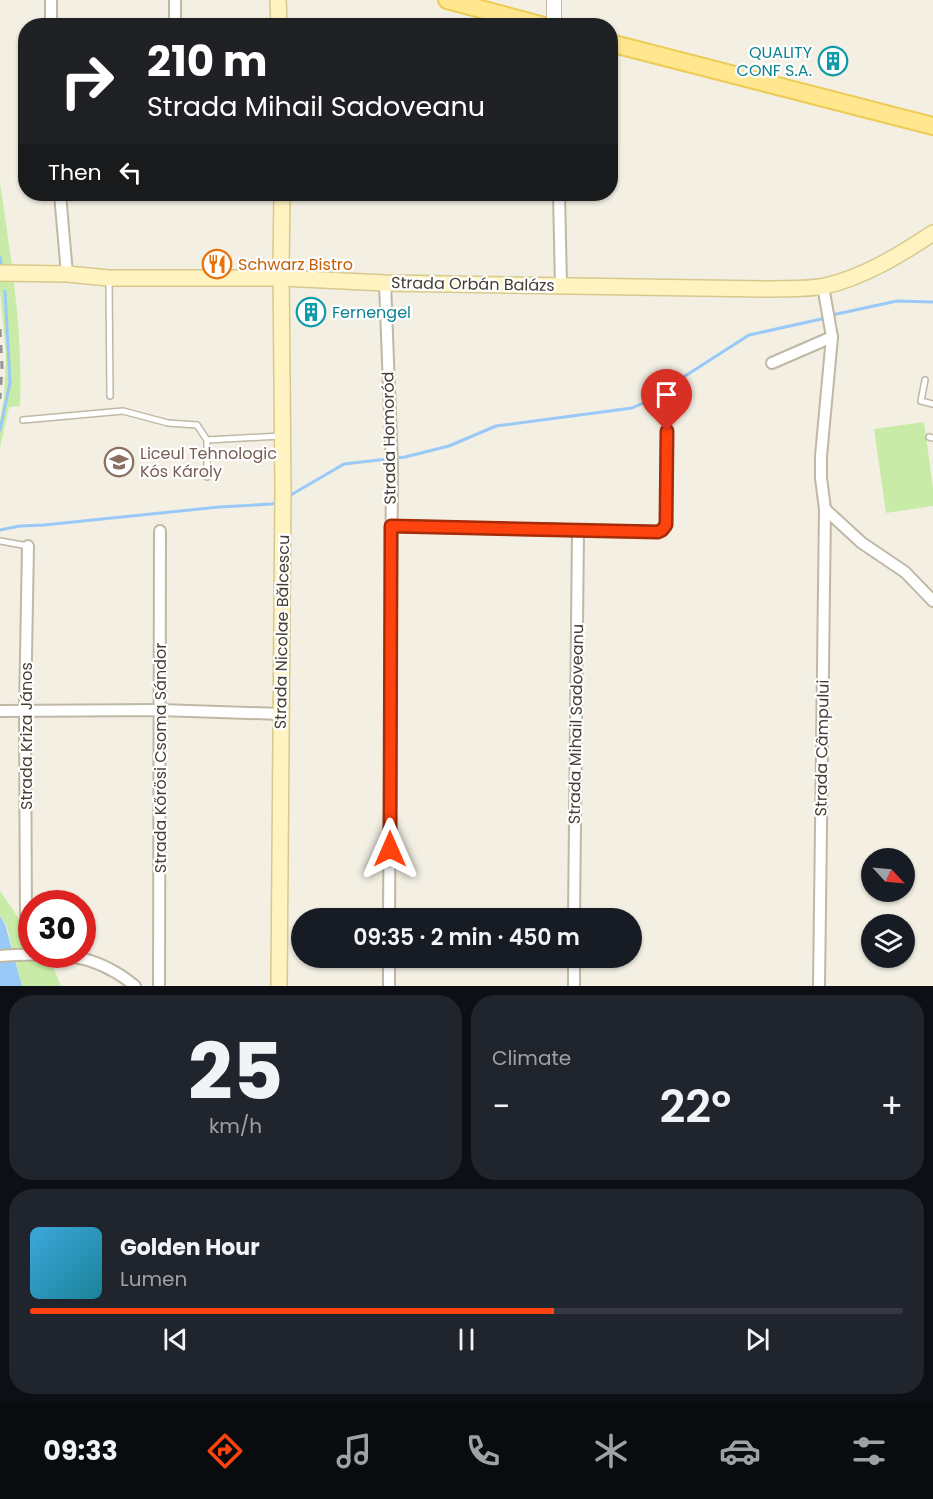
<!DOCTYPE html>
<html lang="en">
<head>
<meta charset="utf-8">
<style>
	body { margin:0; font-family:Poppins,sans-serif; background:#20242c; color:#f1f3f6; height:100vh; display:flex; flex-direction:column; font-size:22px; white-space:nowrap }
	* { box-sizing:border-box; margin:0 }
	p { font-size:20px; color:#9ea1a6 }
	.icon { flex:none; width:33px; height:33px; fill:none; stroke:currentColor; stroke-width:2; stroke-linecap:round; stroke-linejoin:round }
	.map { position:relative; height:986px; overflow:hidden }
	.side { display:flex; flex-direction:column; gap:9px; padding:9px; background:#0d0f14; flex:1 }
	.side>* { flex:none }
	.hud { position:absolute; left:18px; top:18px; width:600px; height:183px; border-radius:24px; box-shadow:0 2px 4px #0004; background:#202124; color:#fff; overflow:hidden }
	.needle { width:39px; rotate:116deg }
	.fabs { position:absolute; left:861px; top:848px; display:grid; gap:12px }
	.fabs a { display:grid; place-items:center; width:54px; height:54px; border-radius:50%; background:#171b24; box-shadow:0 2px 4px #0004; font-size:30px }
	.speed { position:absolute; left:18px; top:890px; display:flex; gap:12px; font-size:30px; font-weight:700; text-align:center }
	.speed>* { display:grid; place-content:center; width:78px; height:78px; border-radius:50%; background:#171b24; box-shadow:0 2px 4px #0004; line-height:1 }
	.speed .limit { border:9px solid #d22; background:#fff; color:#111 }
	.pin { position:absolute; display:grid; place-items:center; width:51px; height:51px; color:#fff; margin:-62px -26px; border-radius:50% 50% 50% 0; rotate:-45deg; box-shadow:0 0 6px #0007 }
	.pin .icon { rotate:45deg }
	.me { position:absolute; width:66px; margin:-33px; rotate:0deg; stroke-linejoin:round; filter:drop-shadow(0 0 4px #0008) }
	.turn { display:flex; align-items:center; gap:21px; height:126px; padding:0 30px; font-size:27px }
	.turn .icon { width:78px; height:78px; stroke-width:2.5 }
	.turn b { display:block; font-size:42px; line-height:51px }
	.then { display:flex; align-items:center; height:57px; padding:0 30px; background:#0003; gap:12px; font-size:22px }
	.big { font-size:45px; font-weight:600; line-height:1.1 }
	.side .tile { flex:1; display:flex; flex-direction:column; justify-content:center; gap:9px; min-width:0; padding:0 21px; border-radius:24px; background:#20242c }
	.side .dial { align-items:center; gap:0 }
	.dial b { font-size:78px; line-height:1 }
	.song { display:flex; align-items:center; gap:18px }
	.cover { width:72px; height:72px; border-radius:9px; background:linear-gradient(135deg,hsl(200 70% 55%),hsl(190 70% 35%)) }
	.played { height:6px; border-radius:3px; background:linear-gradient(90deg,#ff430e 60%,#363941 60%) }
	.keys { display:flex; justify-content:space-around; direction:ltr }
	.heat { display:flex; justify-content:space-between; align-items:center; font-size:33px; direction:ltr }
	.side .tiles { flex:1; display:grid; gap:9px; grid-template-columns:1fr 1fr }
	.tile:last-child { grid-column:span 2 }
	.trip { position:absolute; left:291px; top:908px; width:351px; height:60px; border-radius:30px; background:#171b24; box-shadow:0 2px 4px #0004; font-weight:600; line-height:60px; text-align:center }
	.dock { display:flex; height:96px; justify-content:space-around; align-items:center; background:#090b0e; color:#9ea1a6 }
	.dock .icon { width:42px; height:42px }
	.dock .current { color:#ff430e }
	.dock b { font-size:27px; color:#f1f3f6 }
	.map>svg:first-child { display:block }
	.green { fill:#c8eca7 }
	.water { fill:#98c9f7 }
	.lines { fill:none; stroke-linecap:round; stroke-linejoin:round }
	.stream { stroke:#98c9f7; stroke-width:3 }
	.service-casing { stroke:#bfb8a5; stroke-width:8 }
	.minor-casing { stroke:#bfb8a5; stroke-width:14 }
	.tertiary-casing { stroke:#bfb8a5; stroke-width:16 }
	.secondary-casing { stroke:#d7c98e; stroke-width:18 }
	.primary-casing { stroke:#eecb56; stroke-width:20 }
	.service { stroke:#fff; stroke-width:5 }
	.minor { stroke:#fff; stroke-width:10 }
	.tertiary { stroke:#fff; stroke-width:14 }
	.secondary { stroke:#fff4c1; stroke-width:15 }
	.primary { stroke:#ffe790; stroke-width:16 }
	.rail { stroke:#949494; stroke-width:3; stroke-dasharray:8 8; stroke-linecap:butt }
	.route-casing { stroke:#a62c09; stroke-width:15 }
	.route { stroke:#ff430e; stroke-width:10 }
	.labels { text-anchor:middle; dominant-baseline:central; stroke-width:4.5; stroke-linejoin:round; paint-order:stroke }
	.culture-label { font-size:16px; fill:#0d838f; stroke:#fff; text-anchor:end }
	.food-label { font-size:16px; fill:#c56008; stroke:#fff; text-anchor:start }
	.street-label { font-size:16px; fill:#453f33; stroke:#fff }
	.education-label { font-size:16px; fill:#785e54; stroke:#fff; text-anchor:start }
</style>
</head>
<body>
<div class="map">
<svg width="933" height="986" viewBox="0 0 933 986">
	<rect width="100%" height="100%" fill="#f3efe3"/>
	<g class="green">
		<path d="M0,183c11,74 23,148 20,223l-11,1 -9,41v-28l4,-22 2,-44 -6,-63z"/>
		<polygon points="924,422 933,488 933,506 886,513 874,429"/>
		<polygon points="0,891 31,936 32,954 44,954 53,967 61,986 22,986 6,924 0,916"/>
	</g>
	<polygon class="water" points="0,916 5,924 22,986 0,986"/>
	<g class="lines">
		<g class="stream">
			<polyline points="0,257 2,270"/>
			<polyline points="832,315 897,301 933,302"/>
			<polyline points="0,430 10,383 5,291"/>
			<polyline points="289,496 344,464 405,457 449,446 496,426 632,408 643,403 749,335 826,318"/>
			<polyline points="0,530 20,526 44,525 219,507 272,504 278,501"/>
		</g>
		<g class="service-casing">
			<g id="service">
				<polyline points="109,281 110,396"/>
				<polyline points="925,380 921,401 933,404"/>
				<polyline points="23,420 123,411 168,423 197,425 207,440 207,477"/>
				<polyline points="929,437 933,438"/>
				<polyline points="207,440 281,436"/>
				<polyline points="0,541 28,546"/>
			</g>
		</g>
		<g class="minor-casing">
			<g id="minor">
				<polyline points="51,26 51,0"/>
				<polyline points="175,26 175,0"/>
				<polyline points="60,194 67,274"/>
				<polyline points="559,194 561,285"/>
				<polyline points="385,283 392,465 389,918"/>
				<polyline points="772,363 832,337"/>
				<polyline points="825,509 862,543 905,572 933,601"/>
				<polyline points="391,526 658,532 662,530 666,525 667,431"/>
				<polyline points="0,711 160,710 281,714"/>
				<polyline points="574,918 578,530"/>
				<polyline points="26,925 25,711 28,546"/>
				<path d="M0,956c53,-3 92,-6 135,30"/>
				<polyline points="159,986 160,531"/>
				<polyline points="389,986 389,957"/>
				<polyline points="574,986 574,957"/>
				<polyline points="819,986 825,509 821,478 821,456 832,337 823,286"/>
			</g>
		</g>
		<g class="tertiary-casing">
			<polyline id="tertiary" points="554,26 554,0"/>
		</g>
		<g class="secondary-casing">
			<g id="secondary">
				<polyline points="278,0 279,26"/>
				<path d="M0,273l67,1 42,4h173l103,5 379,6c20,-1 41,1 61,-3 39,-9 75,-31 108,-53"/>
				<polyline points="279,986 283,490 281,268 282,194"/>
			</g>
		</g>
		<g class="primary-casing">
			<g id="primary">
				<polyline points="447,0 544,26"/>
				<polyline points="610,43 933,126"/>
			</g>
		</g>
		<use href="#service" class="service"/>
		<use href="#minor" class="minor"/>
		<use href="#tertiary" class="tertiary"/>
		<use href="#secondary" class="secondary"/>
		<use href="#primary" class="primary"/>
		<polyline class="rail" points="0,329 2,367 0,399"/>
	</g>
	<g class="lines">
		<g class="route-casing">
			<polyline id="route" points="390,849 391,526 658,532 662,530 666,525 667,431"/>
		</g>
		<use href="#route" class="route"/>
	</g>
	<defs>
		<g id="building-ring" transform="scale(1.5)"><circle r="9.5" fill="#fff" stroke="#0f9aa8" stroke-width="1.5"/><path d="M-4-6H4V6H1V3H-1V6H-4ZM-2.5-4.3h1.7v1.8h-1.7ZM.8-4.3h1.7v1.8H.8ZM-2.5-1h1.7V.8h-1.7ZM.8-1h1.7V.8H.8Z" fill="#0f9aa8"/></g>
		<g id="restaurant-ring" transform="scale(1.5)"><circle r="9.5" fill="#fff" stroke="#e8710a" stroke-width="1.5"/><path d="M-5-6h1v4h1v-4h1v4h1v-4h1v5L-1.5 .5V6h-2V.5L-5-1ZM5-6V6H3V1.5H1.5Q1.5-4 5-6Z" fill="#e8710a"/></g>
		<g id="school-ring" transform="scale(1.5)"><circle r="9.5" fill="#fff" stroke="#8d6e63" stroke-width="1.5"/><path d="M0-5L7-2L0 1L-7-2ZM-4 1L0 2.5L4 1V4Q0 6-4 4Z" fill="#8d6e63"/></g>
	</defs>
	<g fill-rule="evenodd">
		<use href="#building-ring" x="833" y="61"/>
		<use href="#restaurant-ring" x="217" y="264"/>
		<use href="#building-ring" x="311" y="312"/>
		<use href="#school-ring" x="119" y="462"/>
	</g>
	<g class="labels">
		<g class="culture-label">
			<text x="812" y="52">QUALITY<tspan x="812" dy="18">CONF S.A.</tspan></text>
			<text x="332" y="312" text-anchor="start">Fernengel</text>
		</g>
		<g class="food-label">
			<text x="238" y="264">Schwarz Bistro</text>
		</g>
		<g class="street-label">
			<text transform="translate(473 284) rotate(1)">Strada Orbán Balázs</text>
			<text transform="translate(389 438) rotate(-91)">Strada Homoród</text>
			<text transform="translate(282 632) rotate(-89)">Strada Nicolae Bălcescu</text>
			<text transform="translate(576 724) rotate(-89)">Strada Mihail Sadoveanu</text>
			<text transform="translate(26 736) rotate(-90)">Strada Kriza János</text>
			<text transform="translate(822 748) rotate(-89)">Strada Câmpului</text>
			<text transform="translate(160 758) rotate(-90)">Strada Kőrösi Csoma Sándor</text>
		</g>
		<g class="education-label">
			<text x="140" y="453">Liceul Tehnologic<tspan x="140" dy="18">Kós Károly</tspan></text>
		</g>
	</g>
</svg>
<div class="fabs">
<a><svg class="needle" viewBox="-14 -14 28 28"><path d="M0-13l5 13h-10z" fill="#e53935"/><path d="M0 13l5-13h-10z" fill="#9ea1a6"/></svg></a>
<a><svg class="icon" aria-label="layers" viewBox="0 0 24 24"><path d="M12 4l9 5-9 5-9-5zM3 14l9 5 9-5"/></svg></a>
</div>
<div class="speed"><div class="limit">30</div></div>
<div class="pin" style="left:667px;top:431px;background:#d93025"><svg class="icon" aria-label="arrive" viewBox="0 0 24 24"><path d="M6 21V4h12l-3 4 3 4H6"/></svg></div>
<svg class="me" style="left:390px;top:849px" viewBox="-20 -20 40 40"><path d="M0-17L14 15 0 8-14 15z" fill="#ff430e" stroke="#fff" stroke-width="4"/></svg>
<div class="trip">09:35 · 2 min · 450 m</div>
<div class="hud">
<div class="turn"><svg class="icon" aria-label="right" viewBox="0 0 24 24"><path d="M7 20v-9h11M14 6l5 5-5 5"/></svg><div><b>210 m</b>Strada Mihail Sadoveanu</div></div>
<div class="then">Then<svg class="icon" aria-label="left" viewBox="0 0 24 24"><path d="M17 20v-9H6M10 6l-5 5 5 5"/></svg></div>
</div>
</div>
<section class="side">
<div class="tiles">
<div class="tile dial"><b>25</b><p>km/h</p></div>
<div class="tile"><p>Climate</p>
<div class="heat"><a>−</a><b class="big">22°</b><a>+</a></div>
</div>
<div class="tile">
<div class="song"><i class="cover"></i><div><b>Golden Hour</b><p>Lumen</p></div></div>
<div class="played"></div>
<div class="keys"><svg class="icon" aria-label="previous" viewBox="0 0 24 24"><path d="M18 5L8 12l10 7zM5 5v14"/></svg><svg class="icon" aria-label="pause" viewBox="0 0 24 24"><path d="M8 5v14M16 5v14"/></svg><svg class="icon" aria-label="next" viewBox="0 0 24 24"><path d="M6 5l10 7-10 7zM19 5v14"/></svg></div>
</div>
</div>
</section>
<nav class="dock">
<b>09:33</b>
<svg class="icon current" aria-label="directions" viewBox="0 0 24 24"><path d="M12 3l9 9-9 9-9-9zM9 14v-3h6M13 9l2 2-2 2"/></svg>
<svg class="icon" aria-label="music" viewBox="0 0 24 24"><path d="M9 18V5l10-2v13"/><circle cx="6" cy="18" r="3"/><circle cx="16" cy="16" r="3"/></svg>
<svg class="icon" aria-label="phone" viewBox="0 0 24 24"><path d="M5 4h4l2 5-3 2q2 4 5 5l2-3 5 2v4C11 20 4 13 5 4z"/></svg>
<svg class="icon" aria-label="climate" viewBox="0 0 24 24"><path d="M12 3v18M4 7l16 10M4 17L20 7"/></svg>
<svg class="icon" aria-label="car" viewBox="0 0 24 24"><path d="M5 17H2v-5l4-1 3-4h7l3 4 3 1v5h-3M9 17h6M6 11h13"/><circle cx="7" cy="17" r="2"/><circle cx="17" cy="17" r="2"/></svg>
<svg class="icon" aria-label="filters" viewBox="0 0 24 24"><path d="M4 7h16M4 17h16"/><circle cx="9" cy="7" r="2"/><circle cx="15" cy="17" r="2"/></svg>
</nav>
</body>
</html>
